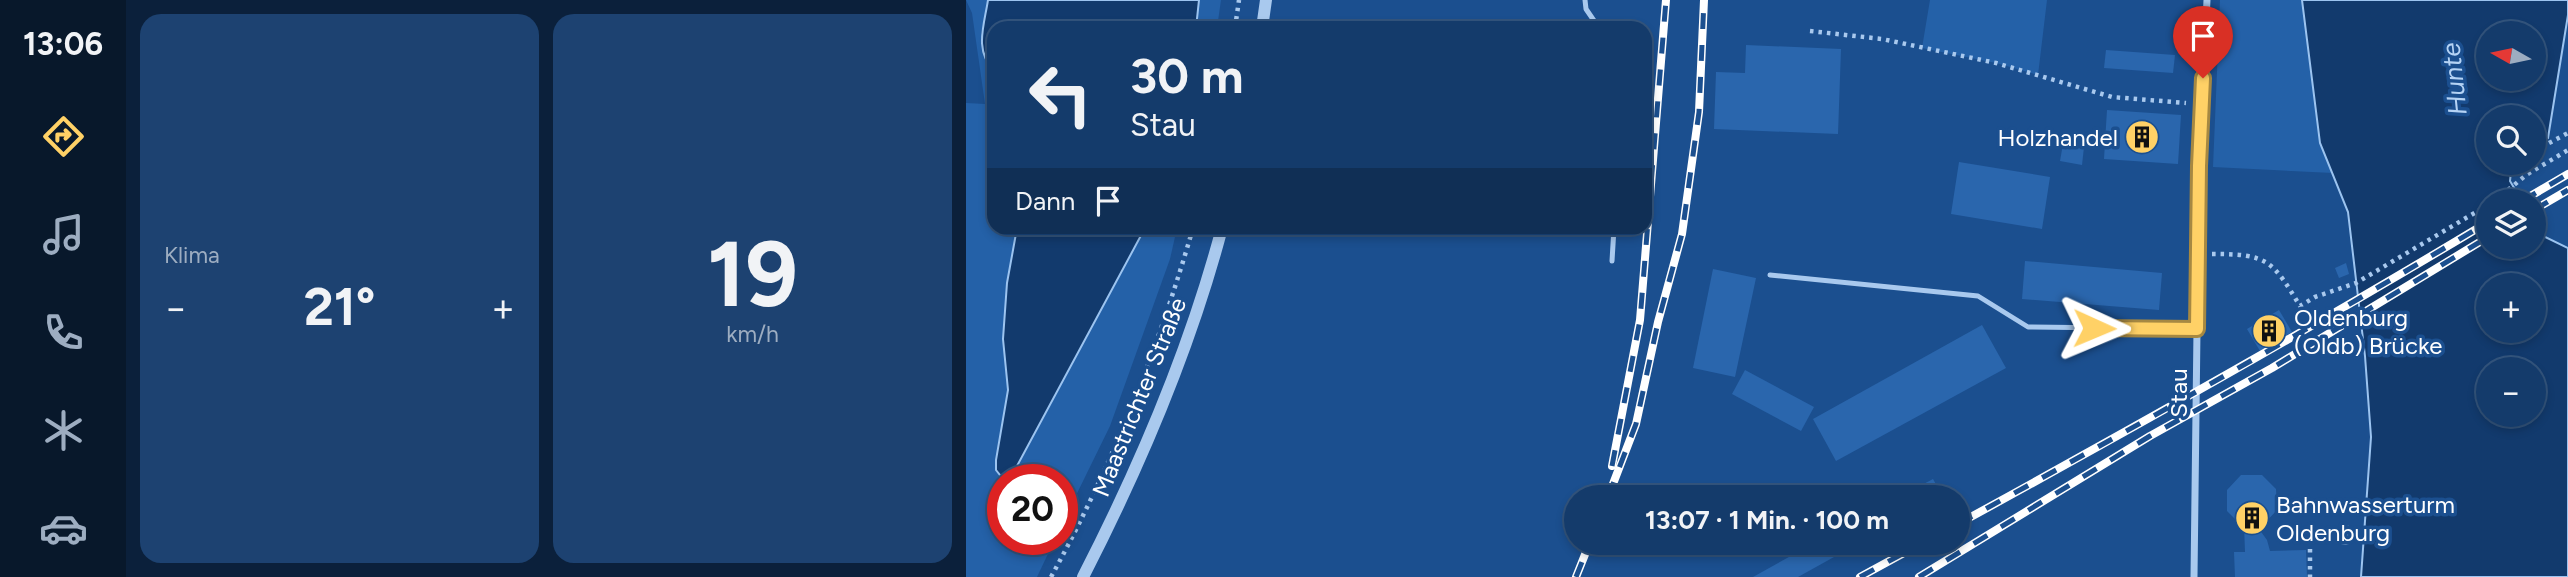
<!DOCTYPE html>
<html lang="de">
<head>
<meta charset="utf-8">
<style>
	body { margin:0; font-family:Figtree,sans-serif; background:#1d4271; color:#f1f3f6; height:100vh; display:flex; flex-direction:column; font-size:26px; white-space:nowrap }
	* { box-sizing:border-box; margin:0 }
	p { font-size:23px; color:#9dadc1 }
	.icon { flex:none; width:38px; height:38px; fill:none; stroke:currentColor; stroke-width:2; stroke-linecap:round; stroke-linejoin:round }
	.map { position:relative; flex:1; overflow:hidden }
	.panel { display:flex; flex-direction:column; gap:14px; padding:14px; background:#0b203b; width:840px }
	.panel>* { flex:none }
	.hud { position:absolute; left:21px; top:21px; width:665px; height:214px; border-radius:21px; box-shadow:0 4px 10px #0003,0 0 0 2px #33557e; background:#143b6b; color:#f1f3f6; overflow:hidden }
	.needle { width:46px; rotate:279deg }
	.fabs { position:absolute; left:1510px; top:21px; display:grid; gap:14px }
	.fabs a { display:grid; place-items:center; width:70px; height:70px; border-radius:50%; background:#143b6b; box-shadow:0 4px 10px #0003,0 0 0 2px #33557e; font-size:35px }
	.speed { position:absolute; left:21px; top:464px; display:flex; gap:14px; font-size:35px; font-weight:700; text-align:center }
	.speed>* { display:grid; place-content:center; width:91px; height:91px; border-radius:50%; background:#143b6b; box-shadow:0 4px 10px #0003,0 0 0 2px #33557e; line-height:1 }
	.speed .limit { border:10px solid #d22; background:#fff; color:#111 }
	.pin { position:absolute; display:grid; place-items:center; width:60px; height:60px; color:#fff; margin:-72px -30px; border-radius:50% 50% 50% 0; rotate:-45deg; box-shadow:0 0 7px #0007 }
	.pin .icon { rotate:45deg }
	.me { position:absolute; width:77px; margin:-38px; rotate:91deg; stroke-linejoin:round; filter:drop-shadow(0 0 5px #0008) }
	.turn { display:flex; align-items:center; gap:24px; height:147px; padding:0 28px; font-size:32px }
	.turn .icon { width:91px; height:91px; stroke-width:2.5 }
	.turn b { display:block; font-size:49px; line-height:60px }
	.then { display:flex; align-items:center; height:66px; padding:0 28px; background:#0003; gap:14px; font-size:26px }
	.big { font-size:52px; font-weight:700; line-height:1.1 }
	.panel .card { flex:1; display:flex; flex-direction:column; justify-content:center; gap:10px; min-width:0; padding:0 24px; border-radius:21px; background:#1d4271 }
	.panel .dial { align-items:center; gap:0 }
	.dial b { font-size:91px; line-height:1 }
	.heat { display:flex; justify-content:space-between; align-items:center; font-size:38px; direction:ltr }
	.panel .tiles { flex:1; display:grid; gap:14px; grid-template-columns:repeat(2,1fr) }
	.trip { position:absolute; left:598px; top:485px; width:406px; height:70px; border-radius:35px; background:#143b6b; box-shadow:0 4px 10px #0003,0 0 0 2px #33557e; font-weight:700; line-height:70px; text-align:center }
	main { display:flex; flex:1; min-height:0 }
	.menu { display:flex; flex-direction:column; width:126px; justify-content:space-around; align-items:center; background:#08182b; color:#9dadc1 }
	.menu .icon { width:49px; height:49px }
	.menu .active { color:#ffd166 }
	.menu b { font-size:32px; color:#f1f3f6 }
	.map>svg:first-child { display:block }
	.green { fill:#2461a8 }
	.water { fill:#123a6d; stroke:#9cc4f0; stroke-width:2; fill-rule:evenodd }
	.building { fill:#2a66ad }
	.lines { fill:none; stroke-linecap:round; stroke-linejoin:round }
	.path { stroke:#a9c9ee; stroke-width:4.5; stroke-dasharray:3.5 5; stroke-linecap:butt }
	.service { stroke:#a9c9ee; stroke-width:5 }
	.minor { stroke:#a9c9ee; stroke-width:7 }
	.tertiary { stroke:#a9c9ee; stroke-width:12 }
	.rail-casing { stroke:#fff; stroke-width:8 }
	.rail { stroke:#1b4f8f; stroke-width:5; stroke-dasharray:16; stroke-linecap:butt }
	.tree { fill:#7ea0ca }
	.route-casing { stroke:#a68842; stroke-width:18 }
	.route { stroke:#ffd166; stroke-width:12 }
	.labels { text-anchor:middle; dominant-baseline:central; stroke-width:7; stroke-linejoin:round; paint-order:stroke }
	.poi-label { font-size:24px; fill:#fff; stroke:#1b4f8f; text-anchor:start }
	.street-label { font-size:24px; fill:#fff; stroke:#1b4f8f }
	.water-label { font-size:26px; font-style:italic; fill:#b5d3f5; stroke:#1b4f8f }
</style>
</head>
<body>
<main>
<nav class="menu">
<b>13:06</b>
<svg class="icon active" aria-label="directions" viewBox="0 0 24 24"><path d="M12 3l9 9-9 9-9-9zM9 14v-3h6M13 9l2 2-2 2"/></svg>
<svg class="icon" aria-label="music" viewBox="0 0 24 24"><path d="M9 18V5l10-2v13"/><circle cx="6" cy="18" r="3"/><circle cx="16" cy="16" r="3"/></svg>
<svg class="icon" aria-label="phone" viewBox="0 0 24 24"><path d="M5 4h4l2 5-3 2q2 4 5 5l2-3 5 2v4C11 20 4 13 5 4z"/></svg>
<svg class="icon" aria-label="climate" viewBox="0 0 24 24"><path d="M12 3v18M4 7l16 10M4 17L20 7"/></svg>
<svg class="icon" aria-label="car" viewBox="0 0 24 24"><path d="M5 17H2v-5l4-1 3-4h7l3 4 3 1v5h-3M9 17h6M6 11h13"/><circle cx="7" cy="17" r="2"/><circle cx="17" cy="17" r="2"/></svg>
</nav>
<section class="panel">
<div class="tiles">
<div class="card"><p>Klima</p>
<div class="heat"><a>−</a><b class="big">21°</b><a>+</a></div>
</div>
<div class="card dial"><b>19</b><p>km/h</p></div>
</div>
</section>
<div class="map">
<svg width="1602" height="577" viewBox="0 0 1602 577">
	<rect width="100%" height="100%" fill="#1b4f8f"/>
	<g class="green">
		<polygon points="0,0 22,0 15,33 28,71 28,228 51,228 41,283 37,339 42,390 30,460 51,466 179,228 211,228 204,259 144,426 96,524 96,480 37,480 37,539 89,539 71,577 0,577 0,103 19,104 6,13"/>
		<polygon points="233,0 255,0 251,28 230,28"/>
		<polygon points="964,0 1081,0 1072,75 1030,63 956,48"/>
		<polygon points="1254,0 1336,0 1354,143 1367,173 1247,167"/>
	</g>
	<g class="water">
		<path d="M22,0h211l-3,28h-202v43c-20,-21 -10,-45 -6,-71z"/>
		<path d="M1336,0h266v15l-20,123 -14,7v-28h-46v46h24l-2,18 12,20h-34v46h46v-24l7,12 27,13v329h-207l10,-140 -6,-81 -17,-144 -28,-69zM1522,33h46v46h-46zM1522,285h46v46h-46zM1522,369h46v46h-46z"/>
		<polygon points="51,228 179,228 51,466 43,476 34,475 30,470 30,460 42,390 37,339 41,283"/>
	</g>
	<g class="building">
		<polygon points="780,45 875,49 872,134 748,129 750,72 779,73"/>
		<polygon points="1140,50 1209,55 1207,73 1138,68"/>
		<polygon points="1141,110 1215,115 1212,164 1138,159"/>
		<polygon points="1097,144 1118,147 1116,165 1094,161"/>
		<polygon points="993,162 1084,177 1076,229 985,214"/>
		<polygon points="1059,261 1196,273 1193,310 1056,299"/>
		<polygon points="1380,263 1383,274 1373,278 1369,268"/>
		<polygon points="747,269 790,278 769,377 727,368"/>
		<polygon points="1313,310 1326,332 1294,351 1281,329"/>
		<polygon points="1016,325 1040,368 870,461 847,419"/>
		<polygon points="779,370 848,407 835,431 766,394"/>
		<polygon points="1275,475 1296,475 1310,489 1311,510 1297,525 1292,525 1293,529 1301,540 1304,551 1340,550 1341,577 1269,577 1268,552 1279,552 1278,525 1275,525 1261,511 1261,490"/>
		<polygon points="967,479 977,497 933,497"/>
		<polygon points="850,542 895,542 832,577 787,577"/>
	</g>
	<g class="lines">
		<g class="path">
			<polyline points="269,28 273,0"/>
			<polyline points="844,31 916,39 1030,63 1146,97 1220,103"/>
			<polyline points="1568,151 1602,133"/>
			<polyline points="1553,163 1559,174"/>
			<polyline points="1529,201 1560,175 1602,150"/>
			<path d="M1246,254c56,0 60,6 88,52l15,-9 41,-14 132,-78"/>
			<polyline points="1344,549 1344,577"/>
			<path d="M85,577c61,-111 107,-228 142,-349"/>
		</g>
		<g class="service">
			<polyline points="619,0 620,9 633,28"/>
			<polyline points="646,261 648,228"/>
			<polyline points="804,275 1012,296 1062,327 1231,329"/>
		</g>
		<polyline class="minor" points="1228,577 1233,166 1241,0"/>
		<g class="tertiary">
			<polyline points="296,28 300,0"/>
			<path d="M117,577c57,-111 107,-228 139,-349"/>
		</g>
		<g class="rail-casing">
			<g id="rail">
				<polyline points="1556,201 1602,174"/>
				<polyline points="1568,210 1602,190"/>
				<polyline points="646,466 674,320 700,0"/>
				<polyline points="642,497 670,424 692,322 716,234 733,112 738,0"/>
				<path d="M992,524c179,-98 356,-197 530,-302"/>
				<polyline points="610,577 624,542"/>
				<polyline points="894,577 958,542"/>
				<polyline points="953,577 1184,436 1306,368 1522,237"/>
			</g>
		</g>
		<use href="#rail" class="rail"/>
	</g>
	<circle class="tree" cx="1379" cy="535" r="10"/>
	<g class="lines">
		<g class="route-casing">
			<polyline id="route" points="1128,328 1231,329 1233,166 1237,78"/>
		</g>
		<use href="#route" class="route"/>
	</g>
	<defs>
		<g id="building-disc" transform="scale(1.75)"><circle r="9.5" fill="#ffd166" stroke="#1b4f8f"/><path d="M-4-6H4V6H1V3H-1V6H-4ZM-2.5-4.3h1.7v1.8h-1.7ZM.8-4.3h1.7v1.8H.8ZM-2.5-1h1.7V.8h-1.7ZM.8-1h1.7V.8H.8Z" fill="#111"/></g>
	</defs>
	<g fill-rule="evenodd">
		<use href="#building-disc" x="1176" y="137"/>
		<use href="#building-disc" x="1303" y="331"/>
		<use href="#building-disc" x="1286" y="518"/>
	</g>
	<g class="labels">
		<g class="poi-label">
			<text x="1152" y="137" text-anchor="end">Holzhandel</text>
			<text x="1328" y="317">Oldenburg<tspan x="1328" dy="28">(Oldb) Brücke</tspan></text>
			<text x="1310" y="504">Bahnwasserturm<tspan x="1310" dy="28">Oldenburg</tspan></text>
		</g>
		<g class="street-label">
			<text transform="translate(1212 393) rotate(-90)">Stau</text>
			<text transform="translate(173 397) rotate(-68)">Maastrichter Straße</text>
		</g>
		<g class="water-label">
			<text transform="translate(1488 79) rotate(-96)">Hunte</text>
		</g>
	</g>
</svg>
<div class="fabs">
<a><svg class="needle" viewBox="-14 -14 28 28"><path d="M0-13l5 13h-10z" fill="#e53935"/><path d="M0 13l5-13h-10z" fill="#9dadc1"/></svg></a>
<a><svg class="icon" aria-label="search" viewBox="0 0 24 24"><circle cx="10" cy="10" r="6"/><path d="M15 15l6 6"/></svg></a>
<a><svg class="icon" aria-label="layers" viewBox="0 0 24 24"><path d="M12 4l9 5-9 5-9-5zM3 14l9 5 9-5"/></svg></a>
<a>+</a>
<a>−</a>
</div>
<div class="speed"><div class="limit">20</div></div>
<div class="pin" style="left:1237px;top:78px;background:#d93025"><svg class="icon" aria-label="arrive" viewBox="0 0 24 24"><path d="M6 21V4h12l-3 4 3 4H6"/></svg></div>
<svg class="me" style="left:1128px;top:328px" viewBox="-20 -20 40 40"><path d="M0-17L14 15 0 8-14 15z" fill="#ffd166" stroke="#fff" stroke-width="4"/></svg>
<div class="trip">13:07 · 1 Min. · 100 m</div>
<div class="hud">
<div class="turn"><svg class="icon" aria-label="left" viewBox="0 0 24 24"><path d="M17 20v-9H6M10 6l-5 5 5 5"/></svg><div><b>30 m</b>Stau</div></div>
<div class="then">Dann<svg class="icon" aria-label="arrive" viewBox="0 0 24 24"><path d="M6 21V4h12l-3 4 3 4H6"/></svg></div>
</div>
</div>
</main>
</body>
</html>
